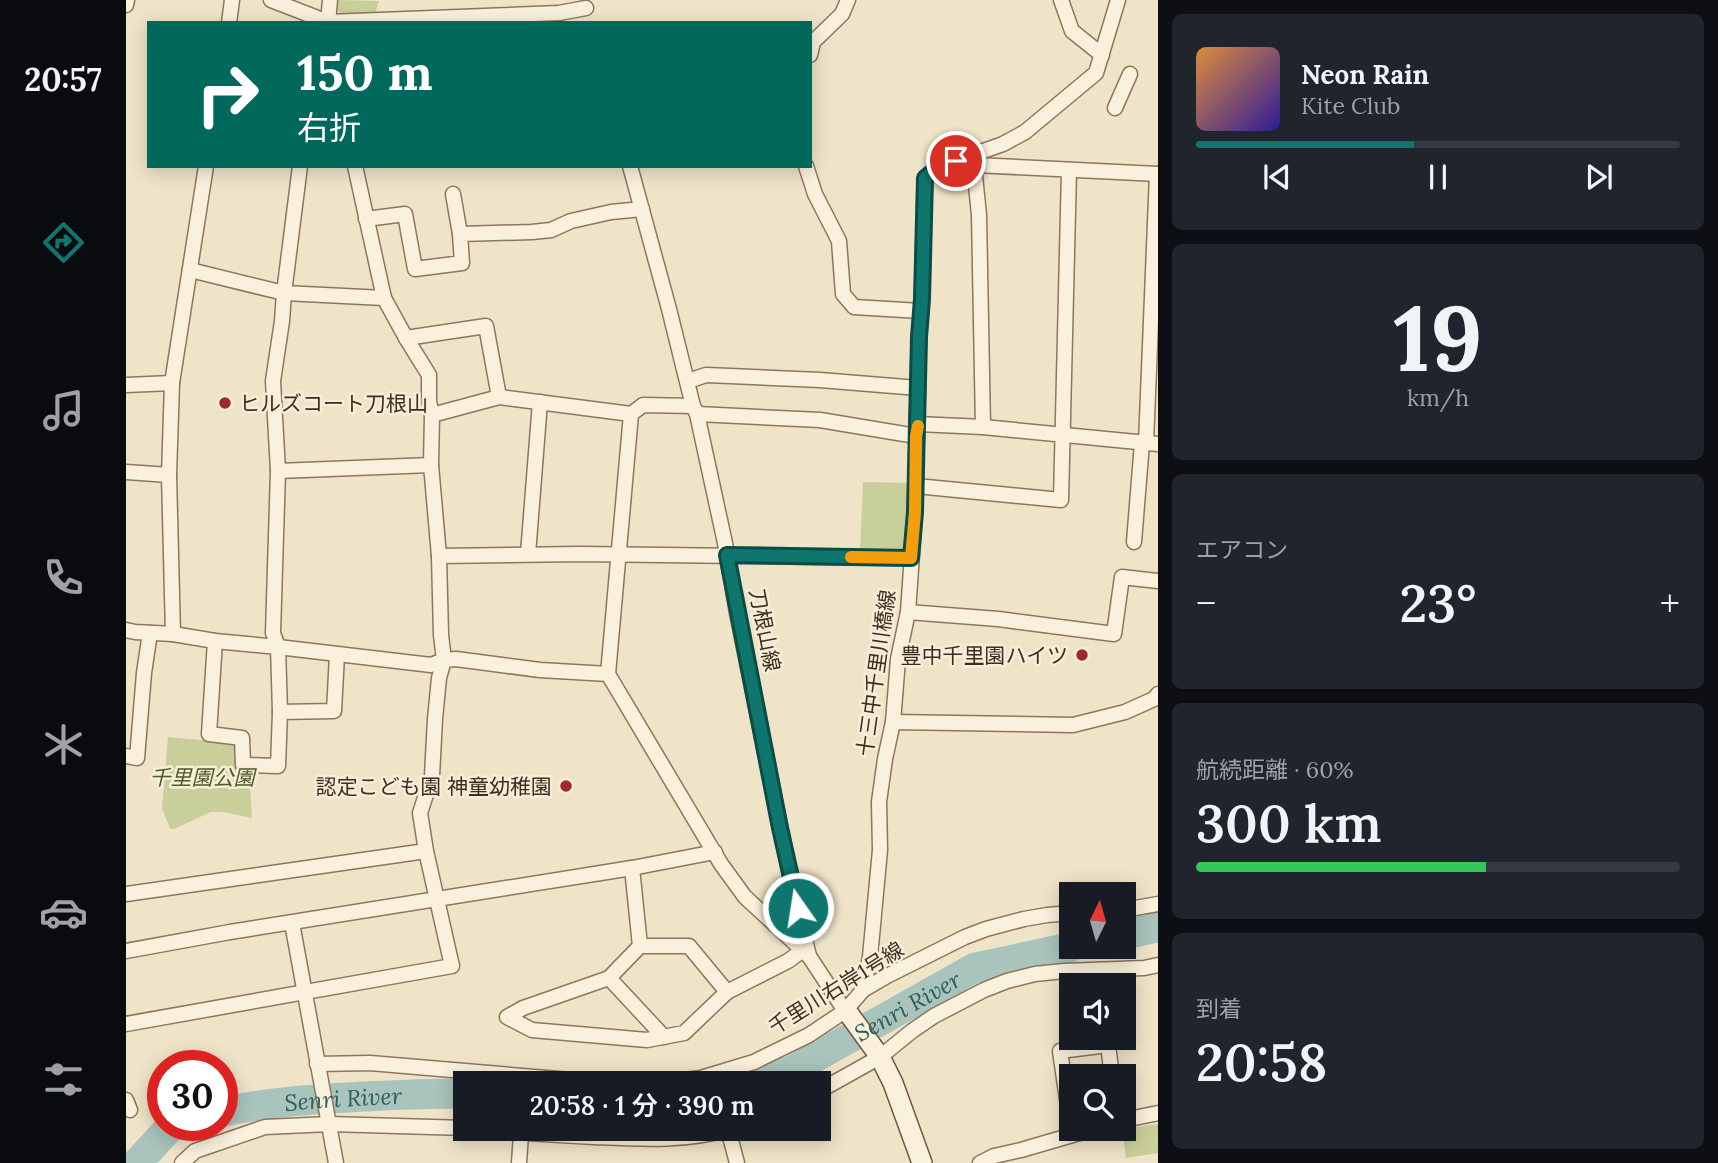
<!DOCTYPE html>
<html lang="ja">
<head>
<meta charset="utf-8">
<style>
	body { margin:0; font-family:Lora,"Noto Sans JP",serif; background:#20242c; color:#f1f3f6; height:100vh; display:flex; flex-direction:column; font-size:26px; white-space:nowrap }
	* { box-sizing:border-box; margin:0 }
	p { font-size:23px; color:#9ea1a6 }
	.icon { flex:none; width:38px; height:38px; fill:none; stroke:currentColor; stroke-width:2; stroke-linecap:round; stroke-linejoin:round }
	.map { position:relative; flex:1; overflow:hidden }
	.details { display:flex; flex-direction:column; gap:14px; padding:14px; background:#0d0f14; width:560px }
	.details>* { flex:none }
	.banner { position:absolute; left:21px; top:21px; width:665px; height:147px; border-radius:0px; box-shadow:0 4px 18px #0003; background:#00695c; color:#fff; overflow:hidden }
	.needle { width:46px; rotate:5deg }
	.tools { position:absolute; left:933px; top:882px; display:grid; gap:14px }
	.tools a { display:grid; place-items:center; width:77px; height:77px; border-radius:0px; background:#171b24; box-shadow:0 4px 18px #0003; font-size:35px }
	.speed { position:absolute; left:21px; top:1050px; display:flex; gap:14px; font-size:35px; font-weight:700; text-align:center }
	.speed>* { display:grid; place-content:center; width:91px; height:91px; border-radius:50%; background:#171b24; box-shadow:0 4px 18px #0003; line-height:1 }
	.speed .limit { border:10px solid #d22; background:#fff; color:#111 }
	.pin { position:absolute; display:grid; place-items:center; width:60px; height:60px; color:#fff; margin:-30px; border:4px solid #fff; border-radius:50%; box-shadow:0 2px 7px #0007 }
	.me { position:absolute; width:77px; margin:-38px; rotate:347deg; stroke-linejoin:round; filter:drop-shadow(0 0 5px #0008) }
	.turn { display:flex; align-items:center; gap:24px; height:147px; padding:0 35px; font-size:32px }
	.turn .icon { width:91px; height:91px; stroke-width:2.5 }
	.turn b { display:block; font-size:49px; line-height:60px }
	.big { font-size:52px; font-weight:600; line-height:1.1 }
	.details .tile { flex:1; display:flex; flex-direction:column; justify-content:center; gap:10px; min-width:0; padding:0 24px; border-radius:10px; background:#20242c }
	.details .dial { align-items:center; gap:0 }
	.dial b { font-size:91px; line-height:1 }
	.song { display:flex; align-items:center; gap:21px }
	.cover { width:84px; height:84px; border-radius:10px; background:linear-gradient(135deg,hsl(30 70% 55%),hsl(250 70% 35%)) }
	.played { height:7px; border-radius:4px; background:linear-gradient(90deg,#0f766e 45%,#363941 45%) }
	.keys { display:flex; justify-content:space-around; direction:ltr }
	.heat { display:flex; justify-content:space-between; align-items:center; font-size:38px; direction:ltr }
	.charge { height:10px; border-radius:5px; background:linear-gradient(90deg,#34c759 60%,#363941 0) }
	.trip { position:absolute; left:327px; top:1071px; width:378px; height:70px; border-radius:0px; background:#171b24; box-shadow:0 4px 18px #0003; font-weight:600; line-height:70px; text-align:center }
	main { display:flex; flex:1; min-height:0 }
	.tabs { display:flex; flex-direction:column; width:126px; justify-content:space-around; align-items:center; background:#090b0e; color:#9ea1a6 }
	.tabs .icon { width:49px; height:49px }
	.tabs .current { color:#0f766e }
	.tabs b { font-size:32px; color:#f1f3f6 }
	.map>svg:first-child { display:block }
	.green { fill:#c9cf9b }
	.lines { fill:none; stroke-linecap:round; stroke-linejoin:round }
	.river { stroke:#a9c4bc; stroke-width:30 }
	.street-casing { stroke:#8d765c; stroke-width:17 }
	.secondary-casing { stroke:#6f573f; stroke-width:22 }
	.street { stroke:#faf1dc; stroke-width:14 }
	.secondary { stroke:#faf1dc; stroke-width:19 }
	.route-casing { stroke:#0a4d48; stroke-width:18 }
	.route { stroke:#0f766e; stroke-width:12 }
	.slow { stroke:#f59e0b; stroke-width:12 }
	.poi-dot { fill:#9e2a2b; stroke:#f7eed8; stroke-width:2.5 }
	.labels { text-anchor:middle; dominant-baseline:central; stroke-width:5; stroke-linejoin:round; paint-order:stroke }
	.poi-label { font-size:21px; fill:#3d2e20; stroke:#f7eed8; text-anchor:end }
	.street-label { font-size:21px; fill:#3d2e20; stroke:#f7eed8 }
	.park-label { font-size:21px; font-style:italic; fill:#4d5a26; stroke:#f7eed8 }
	.water-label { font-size:23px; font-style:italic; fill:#2f5d5a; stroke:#f7eed8 }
</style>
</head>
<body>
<main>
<nav class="tabs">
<b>20:57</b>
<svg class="icon current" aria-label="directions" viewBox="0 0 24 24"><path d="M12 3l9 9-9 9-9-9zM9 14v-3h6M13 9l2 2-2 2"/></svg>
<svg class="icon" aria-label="music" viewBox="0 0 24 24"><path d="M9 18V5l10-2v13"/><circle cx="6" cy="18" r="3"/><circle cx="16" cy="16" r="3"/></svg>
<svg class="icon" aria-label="phone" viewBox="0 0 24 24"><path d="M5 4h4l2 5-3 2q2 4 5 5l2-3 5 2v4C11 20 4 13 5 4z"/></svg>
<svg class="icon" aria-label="climate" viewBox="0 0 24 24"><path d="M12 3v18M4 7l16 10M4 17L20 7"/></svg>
<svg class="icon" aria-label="car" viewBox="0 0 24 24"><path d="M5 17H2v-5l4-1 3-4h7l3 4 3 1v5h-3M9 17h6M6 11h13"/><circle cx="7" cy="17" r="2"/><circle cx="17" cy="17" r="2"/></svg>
<svg class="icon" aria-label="filters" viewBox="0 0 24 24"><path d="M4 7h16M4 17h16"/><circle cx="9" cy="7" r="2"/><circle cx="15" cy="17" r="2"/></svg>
</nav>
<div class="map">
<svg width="1032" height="1163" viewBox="0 0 1032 1163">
	<rect width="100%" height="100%" fill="#f0e4c8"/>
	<g class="green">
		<polygon points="211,0 253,1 249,14 216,15 210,9"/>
		<polygon points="737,482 783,483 781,546 778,553 734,551"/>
		<polygon points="42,737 107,743 112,748 114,772 123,773 126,818 97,812 85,812 48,829 44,829 36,808"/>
		<polygon points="1032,1124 1032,1153 1000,1158 996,1129"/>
	</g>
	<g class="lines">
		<g class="river">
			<polyline points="998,935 1032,927"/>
			<path id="s1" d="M623,1083l42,-12 183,-103 97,-21"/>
			<path id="s2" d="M96,1112c50,-11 100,-13 151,-16 31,-1 62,-3 93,-2"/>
			<polyline points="11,1163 46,1125"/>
		</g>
		<g class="street-casing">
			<g id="street">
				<polyline points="145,0 202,22 433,13 460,8"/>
				<polyline points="935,0 946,31 976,55"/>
				<polyline points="0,5 1,0"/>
				<polyline points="103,23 106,0"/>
				<polyline points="202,23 204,0"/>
				<polyline points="684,55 687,42 716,14 722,0"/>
				<polyline points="989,108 1004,74"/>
				<polyline points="847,156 853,215 857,427"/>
				<polyline points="849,165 1032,174"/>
				<polyline points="229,166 258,298 280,338 303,375 303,401 306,415 305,465 313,556 315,635 318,660 313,678 309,719 306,776 294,813 300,851"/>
				<polyline points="504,166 543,309 567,406 571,414 599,543 611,613 666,885 683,956 719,1011 723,1014"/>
				<polyline points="680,166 689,194 713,241 717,294 728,307 794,311"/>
				<polyline points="327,194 334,234"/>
				<polyline points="240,219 279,214 289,269 336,263 334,234 406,232 425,230 445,221 485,212 516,209"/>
				<polyline points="64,270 158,293 258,298"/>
				<polyline points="280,338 360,326 373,397"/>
				<polyline points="562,381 580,375 604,376 694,380 792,388"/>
				<polyline points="46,383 80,166"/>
				<polyline points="0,385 46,383 43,475 0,472"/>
				<polyline points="571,414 694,420 790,436"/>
				<polyline points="306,415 373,397 505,414"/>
				<polyline points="792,424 857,427 1032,444"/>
				<polyline points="1020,443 1031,174"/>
				<polyline points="152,471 305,465"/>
				<polyline points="43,475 47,634"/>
				<polyline points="790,486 935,500 943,170"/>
				<polyline points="1008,542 1016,443"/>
				<polyline points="402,554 414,402"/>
				<polyline points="313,556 453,554 785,558"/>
				<polyline points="782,612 872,619 988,634 996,577 1032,581"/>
				<polyline points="0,630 9,632 47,634 89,641 152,647 305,665 318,660 330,659 414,670 482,674 595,864 619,897 683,956"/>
				<polyline points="89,641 83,734 116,738 117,765 152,766 154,712 208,711 211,655"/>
				<polyline points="482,674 505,414 517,405 567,406"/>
				<polyline points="154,712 152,647 147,633 152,471 147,381 156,321 158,293 174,166"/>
				<polyline points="767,722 947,725 999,712 1028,699 1032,694"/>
				<polyline points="0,756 11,758 18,673 24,633"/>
				<polyline points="506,868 514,946 483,978 397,1008 381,1017 406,1030 521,1040 558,1033 601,992 662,961 677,950"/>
				<polyline points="0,894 300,851 326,966 0,1024"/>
				<polyline points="998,910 1032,904"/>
				<polyline points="166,923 210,1163"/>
				<polyline points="514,946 563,946 601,992"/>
				<polyline points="0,951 104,932 506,868 589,852"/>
				<polyline points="483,978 538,1037"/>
				<polyline points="737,990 744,957 754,850 753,802 759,759 767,722 772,659 782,612 789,512 793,337 796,299 799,178 812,167 877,144 899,132 970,73 992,0"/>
				<polyline points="191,1064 244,1063 480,1083"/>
				<polyline points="535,1083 575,1078 628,1062 683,1035 719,1011 737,990 761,976 839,937 860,929 898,919 921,915 945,913"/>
				<polyline points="693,1091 754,1057 786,1031 808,1016 858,990 881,981 909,974 938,971 1018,968 1032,965"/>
				<polyline points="0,1100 4,1110"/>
				<polyline points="998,1120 1032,1113"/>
				<polyline points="945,1127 934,1051 982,1045 986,1076"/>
				<path d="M349,1129c40,4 79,6 119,8 45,2 91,5 135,-8"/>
				<polyline points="602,1129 611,1163"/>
				<polyline points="56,1163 69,1151 139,1127 204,1124 340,1128"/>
				<polyline points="393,1163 395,1134"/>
				<polyline points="854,1163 868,1156 895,1150 967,1129"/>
			</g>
		</g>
		<g class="secondary-casing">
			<polyline id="secondary" points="723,1014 754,1057 767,1083 796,1163"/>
		</g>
		<use href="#street" class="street"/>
		<use href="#secondary" class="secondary"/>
	</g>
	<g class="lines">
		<g class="route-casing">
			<polyline id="route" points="672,908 654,828 601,555 785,558 789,512 793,337 796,299 799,178 812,167 830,161"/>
		</g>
		<use href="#route" class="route"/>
		<polyline class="slow" points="725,557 785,558 789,512 790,436 792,426"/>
	</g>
	<g class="poi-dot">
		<circle cx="99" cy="403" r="7"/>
		<circle cx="956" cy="655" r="7"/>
		<circle cx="440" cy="786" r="7"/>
	</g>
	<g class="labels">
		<g class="poi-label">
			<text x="113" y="403" text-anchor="start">ヒルズコート刀根山</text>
			<text x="942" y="655">豊中千里園ハイツ</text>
			<text x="426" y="786">認定こども園 神童幼稚園</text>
		</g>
		<g class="street-label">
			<text transform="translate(639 630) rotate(79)">刀根山線</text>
			<text transform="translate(750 673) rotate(-82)">十三中千里川橋線</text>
			<text transform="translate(710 988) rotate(-32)">千里川右岸1号線</text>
		</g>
		<g class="park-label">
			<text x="76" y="777">千里園公園</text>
		</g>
		<g class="water-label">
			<text stroke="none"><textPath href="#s1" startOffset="177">Senri River</textPath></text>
			<text stroke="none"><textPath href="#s2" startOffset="122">Senri River</textPath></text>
		</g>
	</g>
</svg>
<div class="tools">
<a><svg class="needle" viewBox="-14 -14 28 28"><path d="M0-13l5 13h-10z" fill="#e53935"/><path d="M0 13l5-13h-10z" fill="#9ea1a6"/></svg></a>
<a><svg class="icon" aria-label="sound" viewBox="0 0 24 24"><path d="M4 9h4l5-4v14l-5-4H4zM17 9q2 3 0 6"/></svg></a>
<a><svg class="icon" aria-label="search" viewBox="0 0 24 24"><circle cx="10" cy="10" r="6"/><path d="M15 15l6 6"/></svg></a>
</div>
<div class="speed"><div class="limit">30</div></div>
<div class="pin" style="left:830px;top:161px;background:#d93025"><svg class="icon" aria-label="arrive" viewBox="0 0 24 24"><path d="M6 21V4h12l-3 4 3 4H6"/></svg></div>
<svg class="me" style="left:672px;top:908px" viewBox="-20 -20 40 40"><circle r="17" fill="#0f766e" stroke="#fff" stroke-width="3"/><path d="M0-11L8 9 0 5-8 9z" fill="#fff"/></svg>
<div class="trip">20:58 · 1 分 · 390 m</div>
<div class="banner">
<div class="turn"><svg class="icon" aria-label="right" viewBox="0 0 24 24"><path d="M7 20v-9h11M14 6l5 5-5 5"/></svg><div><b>150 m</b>右折</div></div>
</div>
</div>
<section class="details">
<div class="tile">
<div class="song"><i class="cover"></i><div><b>Neon Rain</b><p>Kite Club</p></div></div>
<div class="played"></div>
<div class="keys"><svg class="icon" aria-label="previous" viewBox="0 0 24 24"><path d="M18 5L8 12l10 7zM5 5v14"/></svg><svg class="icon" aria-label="pause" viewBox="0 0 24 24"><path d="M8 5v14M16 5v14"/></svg><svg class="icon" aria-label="next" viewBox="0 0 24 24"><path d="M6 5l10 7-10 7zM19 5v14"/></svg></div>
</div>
<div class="tile dial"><b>19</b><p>km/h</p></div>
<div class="tile"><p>エアコン</p>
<div class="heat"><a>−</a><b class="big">23°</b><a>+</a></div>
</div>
<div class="tile"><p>航続距離 · 60%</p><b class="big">300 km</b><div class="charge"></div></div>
<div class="tile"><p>到着</p><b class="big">20:58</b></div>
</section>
</main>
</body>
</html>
